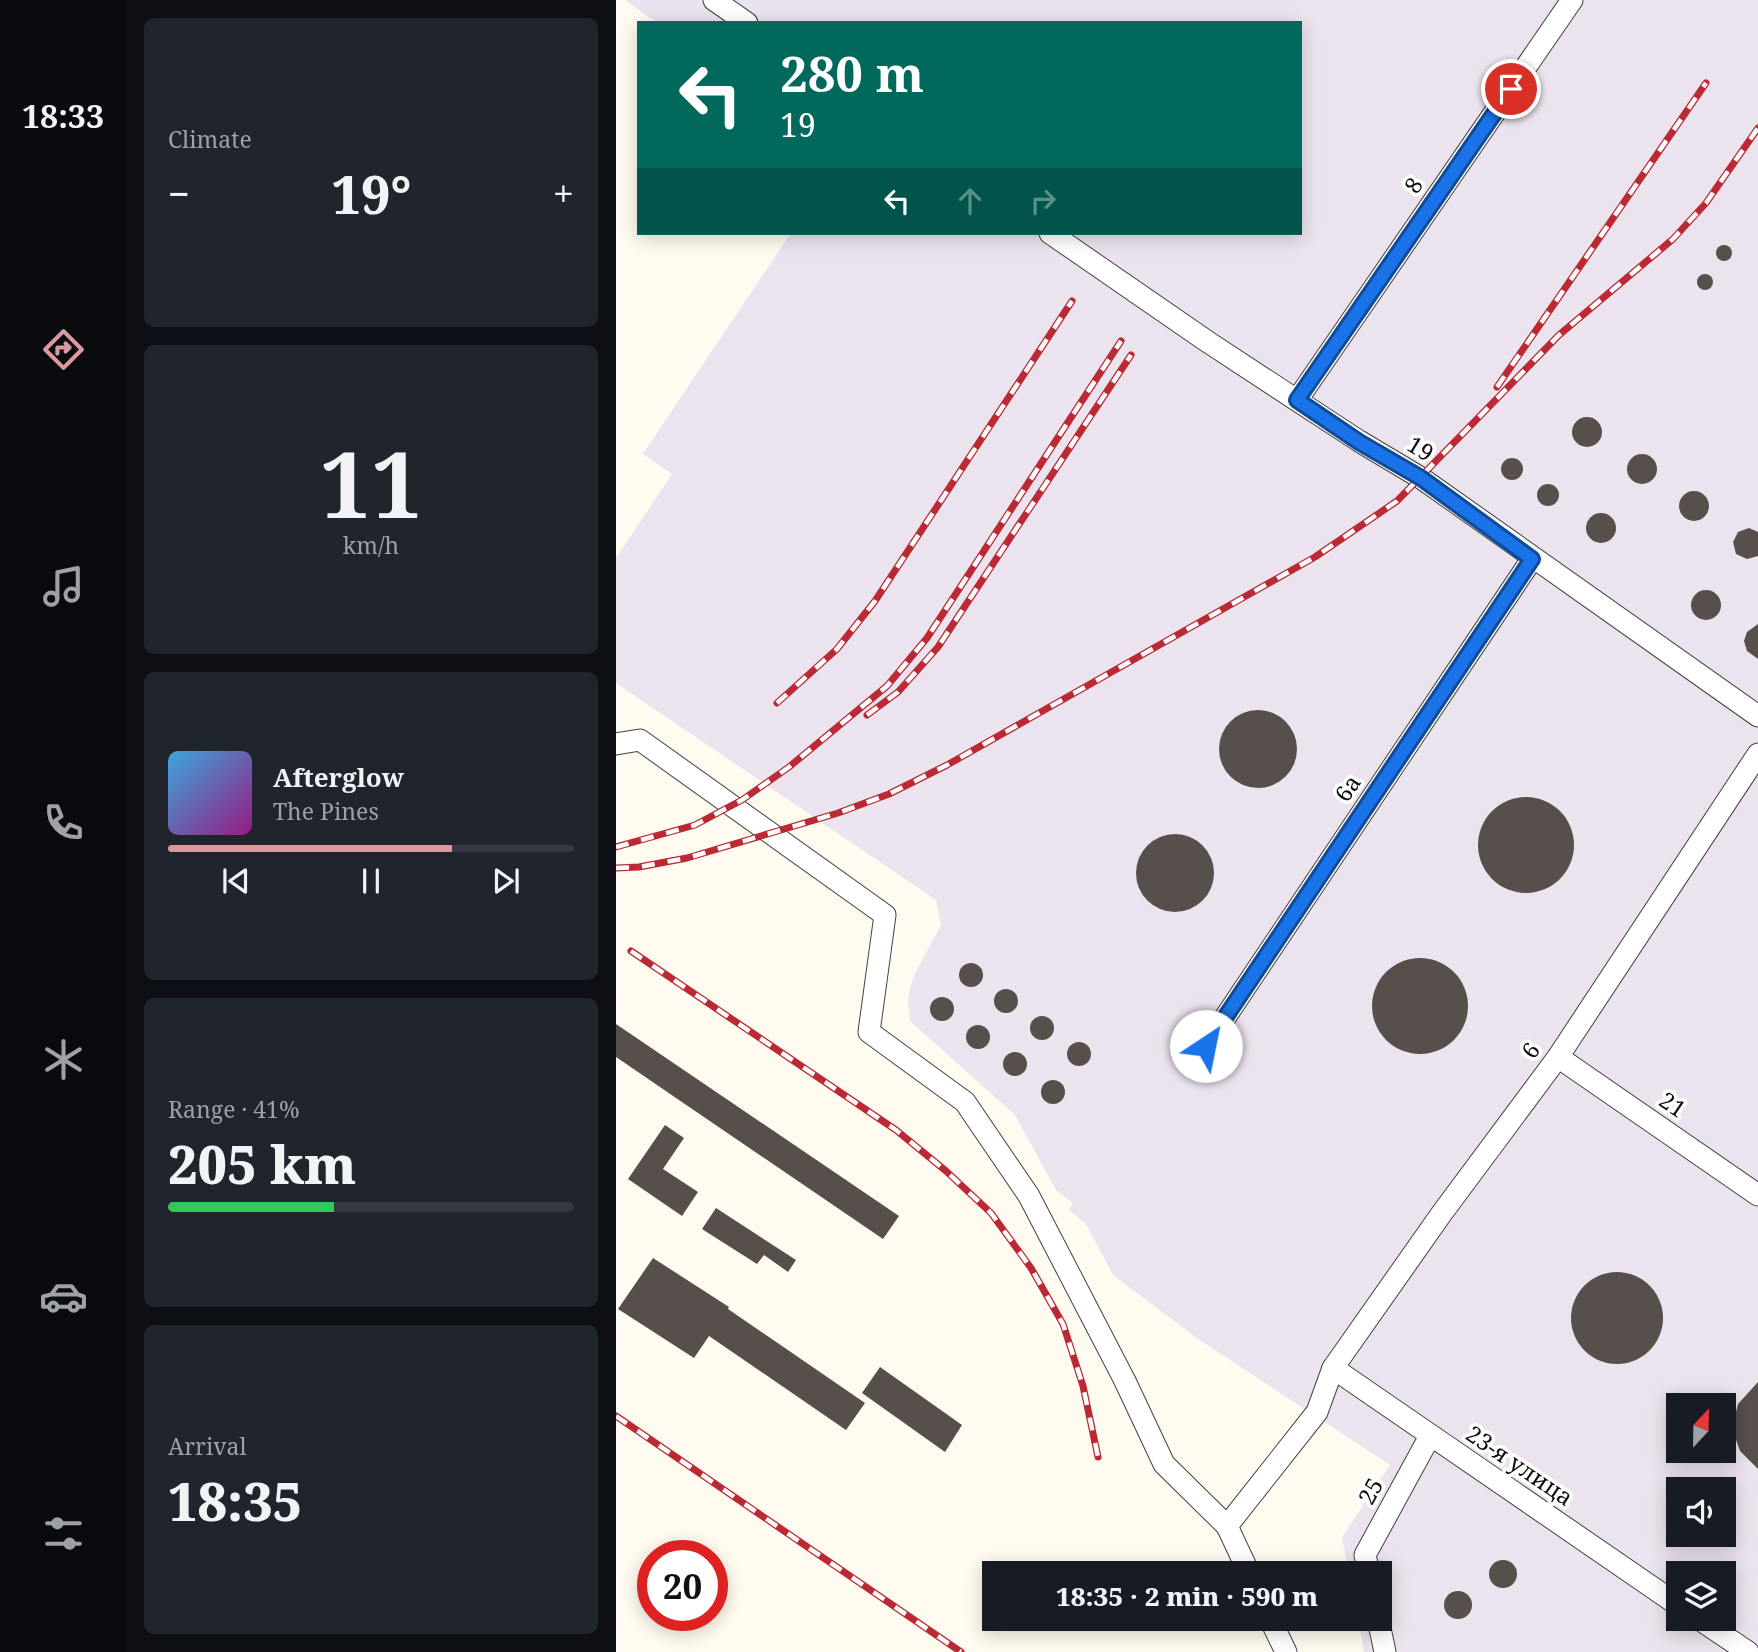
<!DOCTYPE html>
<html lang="en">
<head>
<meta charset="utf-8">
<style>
	body { margin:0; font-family:"Noto Serif",serif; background:#20242c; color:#f1f3f6; height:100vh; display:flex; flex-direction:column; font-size:26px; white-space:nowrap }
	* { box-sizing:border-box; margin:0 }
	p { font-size:23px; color:#9ea1a6 }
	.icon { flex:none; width:38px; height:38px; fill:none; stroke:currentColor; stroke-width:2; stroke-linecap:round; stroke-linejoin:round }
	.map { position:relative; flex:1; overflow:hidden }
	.drawer { display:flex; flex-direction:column; gap:18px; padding:18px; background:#0d0f14; width:490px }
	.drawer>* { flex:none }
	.banner { position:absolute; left:21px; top:21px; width:665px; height:214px; border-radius:0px; box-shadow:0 4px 18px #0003; background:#00695c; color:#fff; overflow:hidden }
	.needle { width:46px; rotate:22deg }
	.fabs { position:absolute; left:1050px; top:1393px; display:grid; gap:14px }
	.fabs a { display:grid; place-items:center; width:70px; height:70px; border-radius:0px; background:#171b24; box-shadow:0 4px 18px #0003; font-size:35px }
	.speed { position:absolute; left:21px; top:1540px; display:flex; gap:14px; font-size:35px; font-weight:700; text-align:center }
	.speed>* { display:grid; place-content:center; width:91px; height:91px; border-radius:50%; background:#171b24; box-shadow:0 4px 18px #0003; line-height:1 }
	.speed .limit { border:10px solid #d22; background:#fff; color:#111 }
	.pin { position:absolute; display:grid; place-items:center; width:60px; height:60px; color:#fff; margin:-30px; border:4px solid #fff; border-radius:50%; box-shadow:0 2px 7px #0007 }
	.me { position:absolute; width:77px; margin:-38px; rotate:34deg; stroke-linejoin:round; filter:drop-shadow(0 0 5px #0008) }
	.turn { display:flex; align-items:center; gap:24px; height:147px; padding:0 28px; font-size:32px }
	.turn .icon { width:91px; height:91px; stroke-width:2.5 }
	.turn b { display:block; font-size:49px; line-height:60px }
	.lanes { display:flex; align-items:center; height:66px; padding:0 28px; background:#0003; justify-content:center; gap:35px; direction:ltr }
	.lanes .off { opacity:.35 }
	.big { font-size:52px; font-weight:800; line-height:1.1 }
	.drawer .tile { flex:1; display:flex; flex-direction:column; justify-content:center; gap:10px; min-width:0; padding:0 24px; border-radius:10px; background:#20242c }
	.drawer .dial { align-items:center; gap:0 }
	.dial b { font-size:91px; line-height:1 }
	.song { display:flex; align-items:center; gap:21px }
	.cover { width:84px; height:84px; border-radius:10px; background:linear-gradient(135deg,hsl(200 70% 55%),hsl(310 70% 35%)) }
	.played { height:7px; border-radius:4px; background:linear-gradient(90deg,#d9999f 70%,#363941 70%) }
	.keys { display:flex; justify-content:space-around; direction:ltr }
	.heat { display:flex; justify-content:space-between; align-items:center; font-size:38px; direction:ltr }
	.charge { height:10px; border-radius:5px; background:linear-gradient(90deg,#34c759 41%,#363941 0) }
	.trip { position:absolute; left:366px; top:1561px; width:410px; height:70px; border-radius:0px; background:#171b24; box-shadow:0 4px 18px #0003; font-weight:800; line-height:70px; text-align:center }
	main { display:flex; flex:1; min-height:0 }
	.menu { display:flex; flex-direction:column; width:126px; justify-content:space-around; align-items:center; background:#090b0e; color:#9ea1a6 }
	.menu .icon { width:49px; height:49px }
	.menu .active { color:#d9999f }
	.menu b { font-size:32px; color:#f1f3f6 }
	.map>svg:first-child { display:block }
	.industrial { fill:#ebe3ed; fill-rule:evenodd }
	.building { fill:#574f4b }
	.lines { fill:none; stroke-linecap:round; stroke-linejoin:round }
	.minor-casing { stroke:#414141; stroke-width:23 }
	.minor { stroke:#fff; stroke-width:21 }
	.rail-casing { stroke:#bb2a34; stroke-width:7 }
	.rail { stroke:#fff; stroke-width:4.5; stroke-dasharray:13; stroke-linecap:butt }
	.route-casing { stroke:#114b97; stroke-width:18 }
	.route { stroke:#1a73e8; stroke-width:12 }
	.labels { text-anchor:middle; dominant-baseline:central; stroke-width:7; stroke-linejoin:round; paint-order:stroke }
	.street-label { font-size:23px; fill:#0e0e0e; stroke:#fff }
</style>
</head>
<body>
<main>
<nav class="menu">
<b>18:33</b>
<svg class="icon active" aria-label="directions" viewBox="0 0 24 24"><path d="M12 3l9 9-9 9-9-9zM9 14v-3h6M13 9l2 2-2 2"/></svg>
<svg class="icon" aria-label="music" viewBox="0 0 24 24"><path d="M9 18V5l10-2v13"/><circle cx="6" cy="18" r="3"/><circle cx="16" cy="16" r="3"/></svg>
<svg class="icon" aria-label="phone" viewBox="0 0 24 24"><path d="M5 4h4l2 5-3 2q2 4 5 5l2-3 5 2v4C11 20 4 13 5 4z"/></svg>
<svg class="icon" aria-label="climate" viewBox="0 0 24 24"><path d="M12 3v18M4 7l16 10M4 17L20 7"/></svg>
<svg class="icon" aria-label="car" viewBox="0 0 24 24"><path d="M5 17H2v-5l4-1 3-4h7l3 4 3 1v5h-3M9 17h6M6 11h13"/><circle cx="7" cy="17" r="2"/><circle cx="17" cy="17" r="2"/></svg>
<svg class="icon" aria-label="filters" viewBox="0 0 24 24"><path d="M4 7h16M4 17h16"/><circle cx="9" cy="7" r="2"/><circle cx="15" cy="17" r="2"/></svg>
</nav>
<section class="drawer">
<div class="tile"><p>Climate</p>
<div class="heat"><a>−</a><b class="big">19°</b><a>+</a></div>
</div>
<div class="tile dial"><b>11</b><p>km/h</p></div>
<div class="tile">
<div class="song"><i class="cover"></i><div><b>Afterglow</b><p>The Pines</p></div></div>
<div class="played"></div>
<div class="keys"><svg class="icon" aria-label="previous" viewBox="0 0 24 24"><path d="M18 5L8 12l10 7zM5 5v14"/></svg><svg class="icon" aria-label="pause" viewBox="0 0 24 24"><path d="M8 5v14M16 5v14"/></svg><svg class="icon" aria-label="next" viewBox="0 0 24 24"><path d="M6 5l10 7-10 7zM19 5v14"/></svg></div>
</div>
<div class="tile"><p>Range · 41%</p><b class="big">205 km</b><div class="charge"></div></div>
<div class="tile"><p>Arrival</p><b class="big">18:35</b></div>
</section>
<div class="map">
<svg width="1142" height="1652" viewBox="0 0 1142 1652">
	<rect width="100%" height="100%" fill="#fffbf0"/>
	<path class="industrial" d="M9,0h1133v1652h-394l-6,-33h21v-46h-30l-7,-36 48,-72 -189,-124 -88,-66 -27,-51 -17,-14 4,-7 -17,-13 -41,-75 -105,-94 -2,-18 2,-15 5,-15 26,-48 -5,-25 -320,-217v-125l56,-84 -29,-20 148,-221h509v-210h-643zM1062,1405h46v46h-46zM1062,1489h46v46h-46zM1062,1573h46v46h-46z"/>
	<g class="building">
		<circle cx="1108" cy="253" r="8"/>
		<circle cx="1089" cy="282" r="8"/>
		<circle cx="971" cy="432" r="15"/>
		<circle cx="1026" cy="469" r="15"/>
		<circle cx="896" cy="469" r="11"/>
		<circle cx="932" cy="495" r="11"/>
		<circle cx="1078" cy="506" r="15"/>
		<circle cx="985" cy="528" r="15"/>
		<polygon points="1133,528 1142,532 1142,556 1131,559 1120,554 1117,542 1122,532"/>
		<circle cx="1090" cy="605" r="15"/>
		<polygon points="1142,624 1142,659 1131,651 1128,641 1131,632"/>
		<circle cx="642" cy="749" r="39"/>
		<circle cx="910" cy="845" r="48"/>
		<circle cx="559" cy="873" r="39"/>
		<circle cx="804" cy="1006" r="48"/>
		<circle cx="355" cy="975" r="12"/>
		<circle cx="390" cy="1001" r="12"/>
		<circle cx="326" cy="1009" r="12"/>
		<circle cx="426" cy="1028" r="12"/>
		<polygon points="0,1024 283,1216 267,1239 0,1057"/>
		<circle cx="362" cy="1037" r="12"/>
		<circle cx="463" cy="1054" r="12"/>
		<circle cx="399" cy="1064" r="12"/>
		<circle cx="437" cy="1092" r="12"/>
		<polygon points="49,1125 68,1138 47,1169 82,1192 66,1216 12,1179"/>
		<polygon points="100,1208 180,1260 172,1272 148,1255 141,1264 86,1229"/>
		<polygon points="37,1258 113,1307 112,1309 249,1403 230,1430 93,1336 78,1358 2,1309"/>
		<circle cx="1001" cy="1318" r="46"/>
		<polygon points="264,1367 346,1425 329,1452 246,1393"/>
		<polygon points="1142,1382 1142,1469 1124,1451 1116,1428 1122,1404"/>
		<circle cx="887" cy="1574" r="14"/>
		<circle cx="842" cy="1605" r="14"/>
	</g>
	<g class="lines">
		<g class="minor-casing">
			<g id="minor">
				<polyline points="98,0 131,23"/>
				<polyline points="434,233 592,342 743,441 805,478 1142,716"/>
				<polyline points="681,400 956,0"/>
				<polyline points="0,744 24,740 269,915 253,1032 349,1102 413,1196 509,1381 548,1464 611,1526"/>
				<polyline points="590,1046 916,559"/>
				<polyline points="942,1057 1142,1195"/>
				<polyline points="717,1368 1062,1605"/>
				<polyline points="633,1573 611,1526 701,1412 717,1368 826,1213 942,1057 1142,754"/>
				<polyline points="753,1573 749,1555 814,1436"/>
				<polyline points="654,1619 670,1652"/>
				<polyline points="762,1619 769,1652"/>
				<polyline points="1083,1619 1132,1652"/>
			</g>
		</g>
		<use href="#minor" class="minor"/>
		<g class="rail-casing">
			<g id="rail">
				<polyline points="881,387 1090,83"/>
				<polyline points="161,703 221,649 259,601 456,301"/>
				<polyline points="251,715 282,692 322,647 515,355"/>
				<polyline points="0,847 79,825 126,800 173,767 271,686 311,638 505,341"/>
				<polyline points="0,868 23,867 71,858 222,813 273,794 331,765 699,557 781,501 943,335 1057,239 1090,203 1142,128"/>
				<polyline points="15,951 280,1130 330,1171 375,1213 415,1268 447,1324 467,1386 482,1457"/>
				<polyline points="0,1416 345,1652"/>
			</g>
		</g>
		<use href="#rail" class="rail"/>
	</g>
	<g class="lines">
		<g class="route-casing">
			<polyline id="route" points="590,1046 916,559 805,478 743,442 681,400 895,89"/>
		</g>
		<use href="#route" class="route"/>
	</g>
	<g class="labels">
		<g class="street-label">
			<text transform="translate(797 185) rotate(-56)">8</text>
			<text transform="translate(805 448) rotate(31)">19</text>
			<text transform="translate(731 788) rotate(-56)">6a</text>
			<text transform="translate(914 1050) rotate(-54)">6</text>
			<text transform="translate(1057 1104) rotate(34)">21</text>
			<text transform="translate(904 1465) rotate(34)">23-я улица</text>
			<text transform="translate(754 1491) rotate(-61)">25</text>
		</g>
	</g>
</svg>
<div class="fabs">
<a><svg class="needle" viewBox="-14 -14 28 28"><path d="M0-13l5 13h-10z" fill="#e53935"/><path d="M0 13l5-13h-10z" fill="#9ea1a6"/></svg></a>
<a><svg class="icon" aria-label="sound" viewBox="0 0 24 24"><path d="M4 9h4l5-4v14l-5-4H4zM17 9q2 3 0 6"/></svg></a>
<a><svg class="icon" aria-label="layers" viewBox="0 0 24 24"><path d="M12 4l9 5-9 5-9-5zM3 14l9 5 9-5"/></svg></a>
</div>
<div class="speed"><div class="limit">20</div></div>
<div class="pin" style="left:895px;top:89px;background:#d93025"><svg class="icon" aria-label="arrive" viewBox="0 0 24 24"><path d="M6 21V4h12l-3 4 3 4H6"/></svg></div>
<svg class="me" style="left:590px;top:1046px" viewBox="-20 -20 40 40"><circle r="19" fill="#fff"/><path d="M0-13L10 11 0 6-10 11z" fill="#1a73e8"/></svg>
<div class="trip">18:35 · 2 min · 590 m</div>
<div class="banner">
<div class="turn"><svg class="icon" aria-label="left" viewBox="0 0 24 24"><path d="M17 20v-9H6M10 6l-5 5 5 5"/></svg><div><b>280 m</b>19</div></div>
<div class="lanes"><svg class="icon" aria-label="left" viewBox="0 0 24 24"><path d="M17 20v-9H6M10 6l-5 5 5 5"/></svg><svg class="icon off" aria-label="ahead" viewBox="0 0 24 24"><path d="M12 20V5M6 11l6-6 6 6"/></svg><svg class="icon off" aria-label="right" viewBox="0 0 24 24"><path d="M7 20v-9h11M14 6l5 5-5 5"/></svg></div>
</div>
</div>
</main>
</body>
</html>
